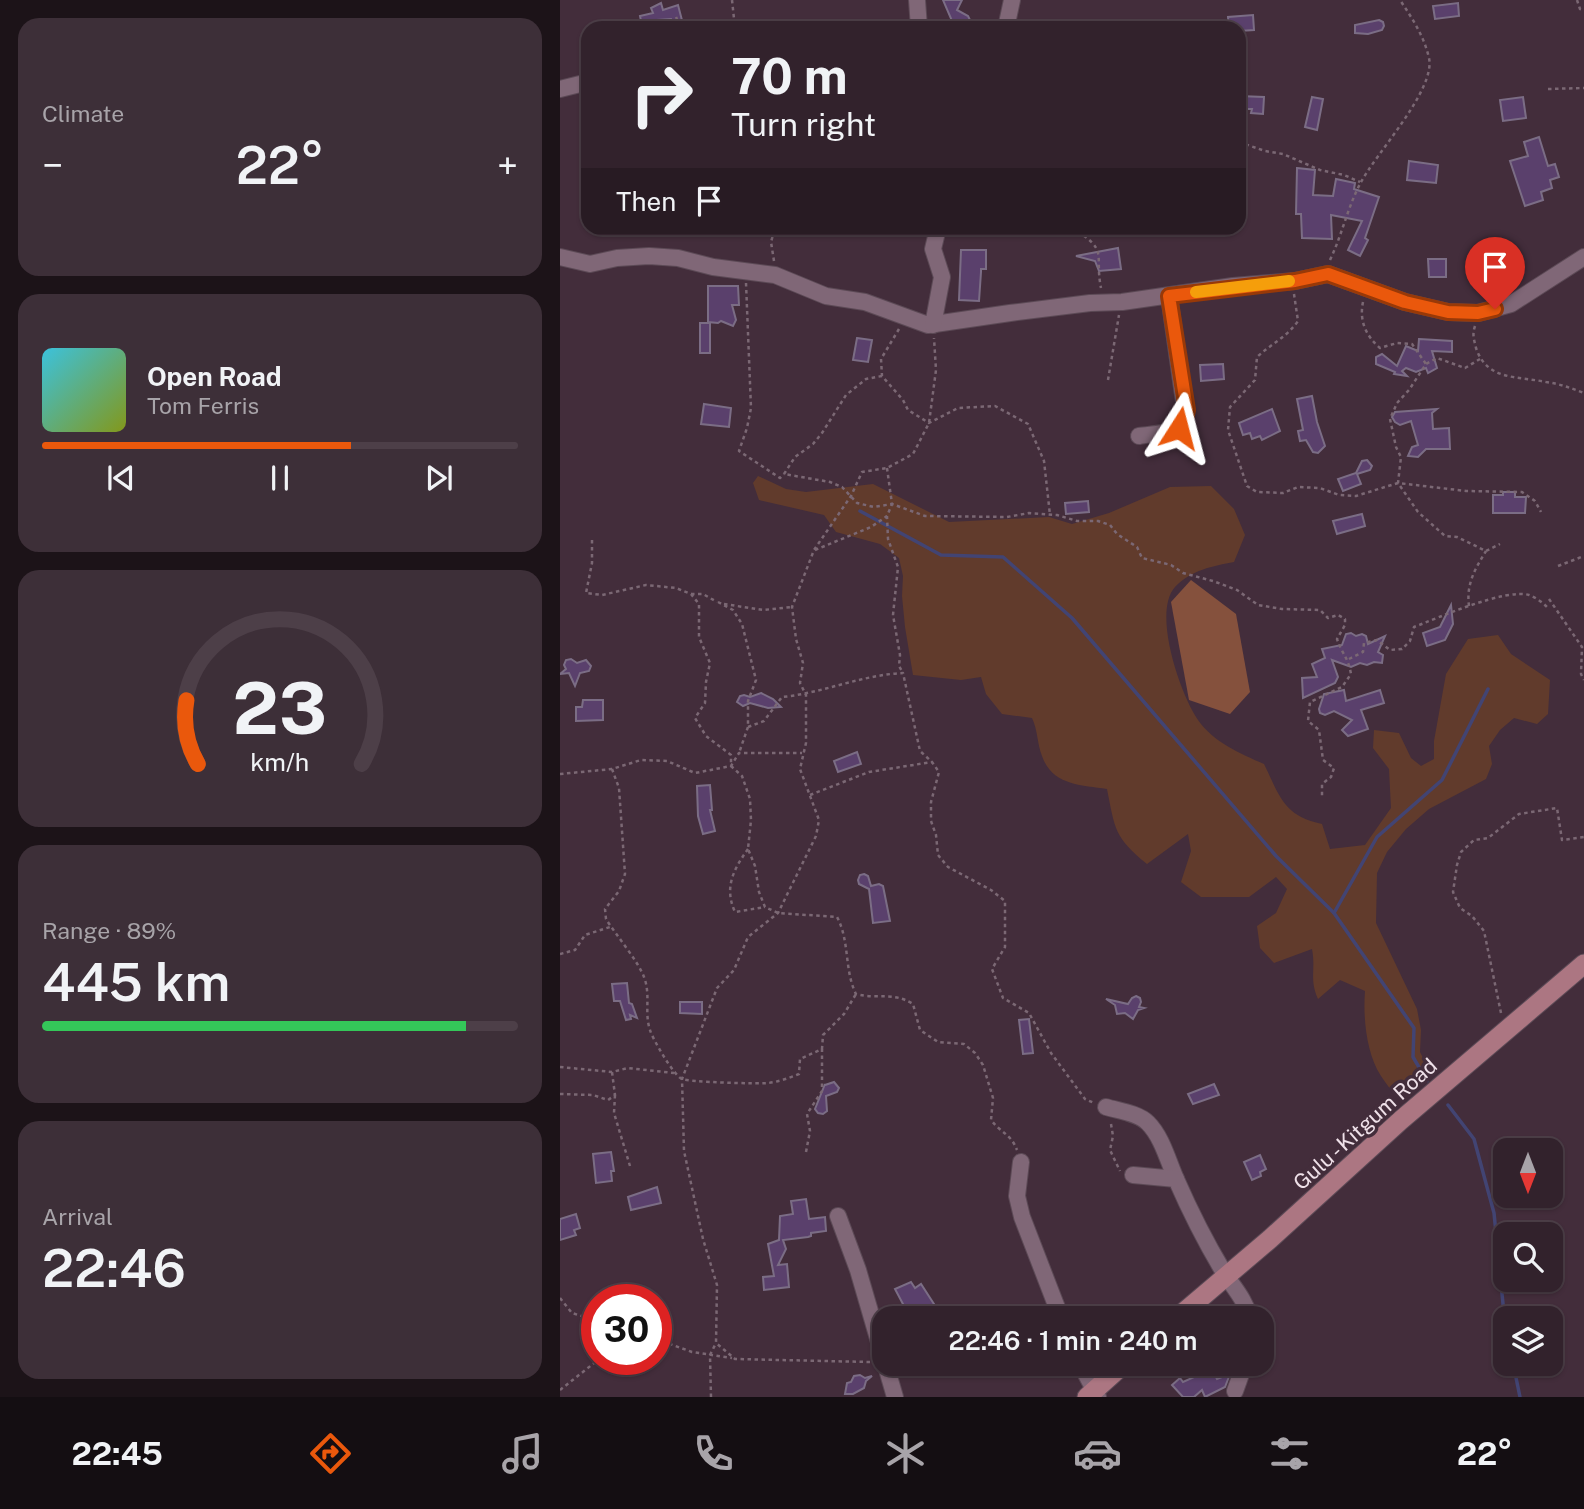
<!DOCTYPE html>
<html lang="en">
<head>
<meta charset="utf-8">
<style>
	body { margin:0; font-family:"Public Sans",sans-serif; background:#3d2f38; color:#f1f3f6; height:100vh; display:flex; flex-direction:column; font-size:26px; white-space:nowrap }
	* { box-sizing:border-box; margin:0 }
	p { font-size:23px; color:#a8a4a9 }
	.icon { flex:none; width:38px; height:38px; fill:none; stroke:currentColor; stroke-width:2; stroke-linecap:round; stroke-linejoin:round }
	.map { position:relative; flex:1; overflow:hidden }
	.side { display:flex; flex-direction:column; gap:18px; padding:18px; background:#1c1318; width:560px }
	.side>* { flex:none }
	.top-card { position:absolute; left:21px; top:21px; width:665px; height:214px; border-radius:21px; box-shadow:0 2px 5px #0004,0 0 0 2px #4d3f48; background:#32222c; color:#f1f3f6; overflow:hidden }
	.needle { width:46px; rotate:180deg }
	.tools { position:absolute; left:933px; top:1138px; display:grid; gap:14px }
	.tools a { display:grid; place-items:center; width:70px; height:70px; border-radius:14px; background:#32222c; box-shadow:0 2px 5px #0004,0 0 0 2px #4d3f48; font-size:35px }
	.speed { position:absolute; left:21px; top:1284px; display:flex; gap:14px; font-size:35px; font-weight:700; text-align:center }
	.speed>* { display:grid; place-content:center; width:91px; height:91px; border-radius:50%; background:#32222c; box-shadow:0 2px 5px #0004,0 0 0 2px #4d3f48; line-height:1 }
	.speed .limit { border:10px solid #d22; background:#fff; color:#111 }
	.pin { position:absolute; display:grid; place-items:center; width:60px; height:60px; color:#fff; margin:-72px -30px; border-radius:50% 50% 50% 0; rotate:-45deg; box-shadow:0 0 7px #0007 }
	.pin .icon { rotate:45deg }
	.me { position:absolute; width:77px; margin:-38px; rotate:9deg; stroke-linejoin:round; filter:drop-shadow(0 0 5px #0008) }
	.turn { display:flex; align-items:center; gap:24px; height:147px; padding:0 35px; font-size:32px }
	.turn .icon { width:91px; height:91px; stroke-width:2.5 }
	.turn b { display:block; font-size:49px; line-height:60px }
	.then { display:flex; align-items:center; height:66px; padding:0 35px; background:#0003; gap:14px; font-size:26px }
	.big { font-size:52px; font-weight:600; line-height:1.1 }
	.side .card { flex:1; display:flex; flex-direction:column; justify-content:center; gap:10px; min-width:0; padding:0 24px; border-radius:21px; background:#3d2f38 }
	.side .dial { align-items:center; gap:0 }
	.dial svg { height:182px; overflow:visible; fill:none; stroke:#4d3f48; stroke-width:7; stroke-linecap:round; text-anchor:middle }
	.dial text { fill:#f1f3f6; stroke:none }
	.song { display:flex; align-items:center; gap:21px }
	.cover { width:84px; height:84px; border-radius:10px; background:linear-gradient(135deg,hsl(190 70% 55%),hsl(70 70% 35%)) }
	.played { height:7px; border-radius:4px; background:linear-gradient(90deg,#ea580c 65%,#4d3f48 65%) }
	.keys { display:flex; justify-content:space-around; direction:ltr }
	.heat { display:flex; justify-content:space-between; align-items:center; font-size:38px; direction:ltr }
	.charge { height:10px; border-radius:5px; background:linear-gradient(90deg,#34c759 89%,#4d3f48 0) }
	.trip { position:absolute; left:312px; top:1306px; width:402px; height:70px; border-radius:21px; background:#32222c; box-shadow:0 2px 5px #0004,0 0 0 2px #4d3f48; font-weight:600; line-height:70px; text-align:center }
	.tabs { display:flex; height:112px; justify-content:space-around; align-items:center; background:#140e12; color:#a8a4a9 }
	.tabs .icon { width:49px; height:49px }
	.tabs .current { color:#ea580c }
	.tabs b { font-size:32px; color:#f1f3f6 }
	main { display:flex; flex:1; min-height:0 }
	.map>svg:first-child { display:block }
	.green { fill:#613b2c }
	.forest { fill:#85513d }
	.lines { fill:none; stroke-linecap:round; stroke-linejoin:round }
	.stream { stroke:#424473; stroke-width:3.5 }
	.building { fill:#5a406c; stroke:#7b6d85; stroke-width:2 }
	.minor-casing { stroke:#5c4a56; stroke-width:18 }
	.major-casing { stroke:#5c4a56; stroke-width:21 }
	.path { stroke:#7b6874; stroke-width:2.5; stroke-dasharray:3.5 3.5; stroke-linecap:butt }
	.minor { stroke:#806777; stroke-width:16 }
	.major { stroke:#ac7682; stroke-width:19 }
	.route-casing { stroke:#983908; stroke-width:18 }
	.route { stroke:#ea580c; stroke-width:12 }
	.slow { stroke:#f59e0b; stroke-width:12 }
	.labels { text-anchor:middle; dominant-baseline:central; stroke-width:7; stroke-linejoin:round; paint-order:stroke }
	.street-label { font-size:21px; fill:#efe1e9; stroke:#432d3b }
</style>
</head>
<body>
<main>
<section class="side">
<div class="card"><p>Climate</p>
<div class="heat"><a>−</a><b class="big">22°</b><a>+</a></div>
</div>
<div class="card">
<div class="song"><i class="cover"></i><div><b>Open Road</b><p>Tom Ferris</p></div></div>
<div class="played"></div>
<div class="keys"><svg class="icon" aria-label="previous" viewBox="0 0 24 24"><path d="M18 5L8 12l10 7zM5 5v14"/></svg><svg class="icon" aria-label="pause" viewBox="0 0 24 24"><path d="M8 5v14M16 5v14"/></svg><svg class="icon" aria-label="next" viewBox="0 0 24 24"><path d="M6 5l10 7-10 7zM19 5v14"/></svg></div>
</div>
<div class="card dial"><svg viewBox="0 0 100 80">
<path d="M14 69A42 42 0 1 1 86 69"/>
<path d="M14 69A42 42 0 0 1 9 41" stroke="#ea580c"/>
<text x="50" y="56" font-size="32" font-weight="700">23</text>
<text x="50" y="72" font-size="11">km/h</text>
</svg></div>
<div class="card"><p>Range · 89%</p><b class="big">445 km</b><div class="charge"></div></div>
<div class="card"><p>Arrival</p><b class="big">22:46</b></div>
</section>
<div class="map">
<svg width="1024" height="1397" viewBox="0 0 1024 1397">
	<rect width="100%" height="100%" fill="#432d3b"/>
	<path class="green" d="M198,476l28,13 20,3 67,-8 76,38 100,-5 23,7 37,-11 61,-26 41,-1 23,23 11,26 -11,27c-21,4 -43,8 -59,25 -23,25 5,107 23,133 15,22 43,34 66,44 16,33 20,52 58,60l8,25 35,-4 26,-37 -2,-39 -16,-21 1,-18 25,3 12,25 10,8 13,-7v-18l12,-67 22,-35 30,-4 13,19 39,26 -2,34 -11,10 -23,-6 -14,12 -11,16 3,18 -6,15 -57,30 -23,20 -19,23 -10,21 -1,50 41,86 4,21 -1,22 12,24 -34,22c-6,-7 -12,-14 -17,-22 -15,-23 -18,-59 -16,-85l-25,-11 -22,19c-9,-20 -2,-29 -6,-50l-38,14 -14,-15 -3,-22 19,-13 11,-24 -11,-12 -27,20h-48l-20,-15 10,-31 -3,-17 -41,30c-33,-27 -32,-35 -40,-75 -27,-4 -55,-4 -65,-33 -5,-13 -4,-25 -10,-38l-30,-4 -16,-20 -5,-17 -20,3 -48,-5 -8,-48 -3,-31 1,-20 -4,-18 -19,-14 -44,-12 -12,-17 -65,-15 -6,-17z"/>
	<polygon class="forest" points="631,580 676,614 690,692 670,714 629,700 611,602"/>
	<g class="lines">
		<g class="stream">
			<polyline points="300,511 381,555 443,557 512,618 716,856 774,913 854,1028 853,1057 867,1081"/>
			<polyline points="774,913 817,837 882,780 928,689"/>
			<polyline points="888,1105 914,1139 934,1213 945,1324"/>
			<polyline points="953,1363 960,1397"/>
		</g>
	</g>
	<g class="building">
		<polygon points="383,0 402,0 397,10 408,16 410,20 408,24 403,25 392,21"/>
		<polygon points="101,3 103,10 118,5 124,28 114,28 111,19 81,21 80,16 93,13 91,8"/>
		<polygon points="898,3 899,16 875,19 873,6"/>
		<polygon points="693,15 694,30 679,31 679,28 669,28 668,17"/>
		<polygon points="819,20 823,22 824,26 822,30 808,34 795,33 795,25"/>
		<polygon points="679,96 704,97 703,114 691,113 692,109 679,109"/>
		<polygon points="752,97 763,99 757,130 745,127"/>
		<polygon points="963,97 966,118 943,121 940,100"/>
		<polygon points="979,137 988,166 995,164 999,177 990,180 992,188 981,192 983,200 965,206 950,161 968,156 964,142"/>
		<polygon points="849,161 878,165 876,183 847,180"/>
		<polygon points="737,168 755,170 753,195 773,196 776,179 795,183 794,189 819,197 805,238 808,240 800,256 788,250 802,221 771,215 772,239 742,238 741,214 736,214"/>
		<polygon points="558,248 561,269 539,271 535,261 516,256"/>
		<polygon points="401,250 426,250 426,269 421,269 421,272 419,301 399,300"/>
		<polygon points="868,259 886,259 886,277 869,277"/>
		<polygon points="148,286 178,286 179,305 172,305 176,320 173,326 161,321 158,323 148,322"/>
		<rect x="140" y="323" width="10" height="30"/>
		<polygon points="297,338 312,340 308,362 293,360"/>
		<polygon points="859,339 892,341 892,352 872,351 877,368 868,373 866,368 856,372 846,368 842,371 847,376 834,374 835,372 816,364 816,357 822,354 837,366 846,346 858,351"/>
		<polygon points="663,364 664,379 641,381 640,365"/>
		<polygon points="752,396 757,422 765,446 758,453 753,452 746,440 740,441 738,431 743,430 737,399"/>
		<polygon points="144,404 171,408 169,427 141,424"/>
		<polygon points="712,409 720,431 702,440 700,436 692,439 690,433 683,435 679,423"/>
		<polygon points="877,409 872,413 873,429 889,428 890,449 866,449 858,457 848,456 852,447 858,445 851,421 840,425 835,422 832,417 835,412"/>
		<polygon points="807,460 812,466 810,470 797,474 801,484 783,491 778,479 796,473 802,461"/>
		<polygon points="943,492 955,492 955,497 966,497 965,513 933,513 933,495 943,495"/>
		<polygon points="528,501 529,512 506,514 505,503"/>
		<polygon points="802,514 805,526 777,534 773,521"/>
		<polygon points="891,605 893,624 885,640 867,646 863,633 880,627"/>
		<polygon points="791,633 796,636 802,634 806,636 808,644 825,636 818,652 823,655 822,663 814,662 807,665 800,663 791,667 772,660 778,677 775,683 743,698 742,678 757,677 752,664 765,658 762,649 782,645 786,634"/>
		<polygon points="11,659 17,663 26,660 31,666 29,671 20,673 15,686 9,673 0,674 6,669 4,665 6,660"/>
		<polygon points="784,690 786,701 820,690 824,703 801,710 808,729 788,736 782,730 792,720 774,711 765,715 760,713 759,709 764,694"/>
		<polygon points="201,693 213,699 221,707 208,708 190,703 183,706 177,702 180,696 184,695 190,697"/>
		<polygon points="23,700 43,700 43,720 16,721 16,707 22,707"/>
		<polygon points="297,752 301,764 278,772 274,761"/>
		<polygon points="150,785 152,810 150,810 155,831 143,834 138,816 137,786"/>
		<polygon points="304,874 308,876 311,886 319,884 323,886 330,921 313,923 309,889 299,884 298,880 300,875"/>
		<polygon points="67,983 69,1003 72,1004 77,1018 70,1015 71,1019 66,1020 60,1001 54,1001 52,984"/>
		<polygon points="576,996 580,998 581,1002 579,1007 584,1008 578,1010 573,1019 565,1013 557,1014 555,1005 546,999 568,1004 572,998"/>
		<polygon points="120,1002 142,1002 142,1014 120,1013"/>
		<polygon points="469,1019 473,1053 463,1054 459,1020"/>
		<polygon points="274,1082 279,1088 277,1092 266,1096 267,1111 263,1114 258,1113 255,1109 265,1084 265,1085"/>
		<polygon points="654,1084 659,1095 633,1104 628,1094"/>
		<polygon points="51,1152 54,1171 51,1171 52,1181 36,1183 33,1154"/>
		<polygon points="700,1155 706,1169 700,1172 701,1176 692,1180 684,1162"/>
		<polygon points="97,1187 101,1203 71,1210 68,1197"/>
		<polygon points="246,1199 249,1219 265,1217 266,1231 251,1233 251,1236 248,1237 223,1240 226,1249 218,1265 227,1264 229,1287 204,1290 203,1277 214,1276 208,1244 219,1240 220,1216 233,1214 231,1201"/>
		<polygon points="16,1214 20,1228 14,1230 16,1235 0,1240 0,1219"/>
		<polygon points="351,1282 355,1288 361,1284 383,1318 335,1318 344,1306 335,1289"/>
		<polygon points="652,1369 657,1379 670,1374 665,1387 645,1397 642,1390 634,1397 623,1397 612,1385 620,1378 623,1382"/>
		<polygon points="300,1375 305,1378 312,1376 306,1381 304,1388 293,1394 285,1394 287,1383 291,1382 294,1376"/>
	</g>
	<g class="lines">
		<g class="minor-casing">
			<g id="minor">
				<polyline points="357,0 359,28"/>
				<polyline points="446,28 452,0"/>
				<polyline points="0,89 28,82"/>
				<polyline points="0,257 30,264 57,258 89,256 118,258 153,267 215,275 266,296 305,302 368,325 450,313 530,303 562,302 673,286 735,281 768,274 845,302 888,312 918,313 951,304 1024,257"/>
				<polyline points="373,325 382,277 373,249 378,228"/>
				<path d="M579,436c18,-3 41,-1 47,-20l-17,-120"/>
				<path d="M546,1107c13,4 32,6 42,16 14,14 20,38 28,56"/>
				<polyline points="461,1162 457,1196 462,1217 501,1318"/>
				<path d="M573,1175l43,4c14,32 29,62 47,92 10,16 22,28 27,47"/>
				<polyline points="278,1216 298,1270 335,1397"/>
				<polyline points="520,1363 538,1397"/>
				<polyline points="675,1391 685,1363"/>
			</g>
		</g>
		<g class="major-casing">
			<g id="major">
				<polyline points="617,1318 710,1239 841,1120 1024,964"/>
				<polyline points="527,1397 565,1363"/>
			</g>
		</g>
		<g class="path">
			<polyline points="172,0 175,28"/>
			<polyline points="1017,0 1020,9 1024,10"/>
			<polyline points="116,17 121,28"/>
			<polyline points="988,89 1024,88"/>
			<polyline points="679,142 705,151 723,154 760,170 784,175 800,182"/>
			<path d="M512,228c38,23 22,25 29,60"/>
			<path d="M770,260c12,-25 17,-51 30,-76 15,-30 76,-94 69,-126 -5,-22 -17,-40 -29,-58"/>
			<polyline points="214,261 211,242 215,228"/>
			<polyline points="186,283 191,408 187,428 179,451 220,478 224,474"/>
			<path d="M734,294l4,27c-11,16 -27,23 -41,36l-2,23 -25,27 -2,23 19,56 10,6 26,1 15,-6 22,1 19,7 17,1 42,-13 20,29 27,24 12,1 29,14 14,-7"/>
			<path d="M803,302c-4,19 3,34 17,46l17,-5 15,1 14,20"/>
			<path d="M915,326c-3,9 -1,13 1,22 11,33 42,28 70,34 14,2 25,6 38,11"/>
			<polyline points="339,329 321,359 322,376 343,400 348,410 369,423 398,408 435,406 468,424 484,461 490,515"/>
			<polyline points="920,359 905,368 877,358 866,364 849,390 837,403 830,419 836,447 841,457 838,483 906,491 962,492 975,501 981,512"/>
			<path d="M322,376l-16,3 -20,16 -24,38 -9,11 -18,13 -11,17 46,8 12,5 15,16 17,4 18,-3 33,12 82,1 22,-4 28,2 20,6h21l12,4 7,9 20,13 5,11 29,7 12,8 30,8 24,9 21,15 24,4 38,1 8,8 10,-3 7,4v6l-8,14c5,15 11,18 14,35l-9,13 -32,15 -2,19 11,9 4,30 11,8 -3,9 -9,7v12"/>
			<polyline points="548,380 559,315"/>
			<polyline points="327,468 332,504 327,516 328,539 338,567 333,615 340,655 339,666 343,673"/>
			<path d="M32,540v23l-6,30 16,2 44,-10 30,3 15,6 8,10v33l11,26 -4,19 -1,21 -10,15 11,18 25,19v11l11,10 8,23 1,21 -3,29 7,17 4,26 6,15 13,6 59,4c13,24 7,53 19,77 22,6 36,-3 57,10l7,26 18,12 26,2 11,9 8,12 10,33 -2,22c10,13 20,14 26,30"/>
			<polyline points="255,550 311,527 327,516"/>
			<polyline points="998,566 1024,556"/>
			<polyline points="131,594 143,594 157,602"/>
			<polyline points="989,599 1022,647 1021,674 1024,680"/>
			<polyline points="158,602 173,610 182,624 196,680 188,701 188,727 179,753"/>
			<polyline points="164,604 203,610 232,607"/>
			<path d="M909,606c-3,-22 6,-37 17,-55"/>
			<path d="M789,659l14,-7 1,-9 13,-3 13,10 12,-1 8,-8 4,-14c24,-9 91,-39 115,-32 6,2 13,7 18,12"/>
			<path d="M188,727l16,-6 18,-24c41,-4 79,-22 121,-24l17,78 12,11 7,10 -8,30v19l5,14 2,20 10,12 43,23 14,11v46l-13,22 11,29 26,15 22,40 34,46 9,4"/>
			<path d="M52,769l7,19 6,86 -6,17 -14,18 1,10c10,16 32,42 38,58 7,18 0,35 6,53 2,8 24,46 32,49 7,3 74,5 86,4 10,-1 21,-5 31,-9l1,-15 22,-10 1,-14 21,-21 12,-20"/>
			<polyline points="0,774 52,769 81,760 107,761 135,773 171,766 179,753 242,753"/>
			<polyline points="250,795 309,772 372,762"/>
			<path d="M188,849c-15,21 -24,39 -13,63l30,-5"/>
			<polyline points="0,954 15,950 25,935 50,927"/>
			<polyline points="941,1013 924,931 912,916 900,908 893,892 897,865 901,852 914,840 928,838 959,814 997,808 1002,840 1024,837"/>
			<polyline points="0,1067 52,1072 68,1068 114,1073"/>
			<polyline points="0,1094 33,1095 48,1100 55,1095 52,1072"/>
			<polyline points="55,1095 54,1113 70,1166"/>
			<polyline points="551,1124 553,1136 550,1150 560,1171"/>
			<polyline points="246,1152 250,1131 247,1114 262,1091 262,1049"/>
			<polyline points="0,1298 12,1313 37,1321"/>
			<polyline points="96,1339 132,1352 172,1358"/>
			<polyline points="310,1362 175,1359 156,1343 157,1285 143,1239 124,1151 122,1079 157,988 174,970 188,937 218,913 256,836 259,820 240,769 246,743 246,695 240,683 243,663 236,639 232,607 254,550 291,496 302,472 327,468 353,454 369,423 376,370 374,338"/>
			<polyline points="0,1390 38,1360"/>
			<polyline points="151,1397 150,1355 156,1343"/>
		</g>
		<use href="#minor" class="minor"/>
		<use href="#major" class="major"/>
	</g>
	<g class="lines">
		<g class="route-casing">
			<polyline id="route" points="619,428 624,423 627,410 609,296 735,281 768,274 845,302 888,312 918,313 935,309"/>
		</g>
		<use href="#route" class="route"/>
		<polyline class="slow" points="636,292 729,281"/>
	</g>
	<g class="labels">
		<g class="street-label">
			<text transform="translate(805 1124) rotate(-42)">Gulu - Kitgum Road</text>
		</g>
	</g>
</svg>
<div class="tools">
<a><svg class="needle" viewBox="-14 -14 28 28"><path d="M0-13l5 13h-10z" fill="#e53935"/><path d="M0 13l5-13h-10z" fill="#a8a4a9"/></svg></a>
<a><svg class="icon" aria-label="search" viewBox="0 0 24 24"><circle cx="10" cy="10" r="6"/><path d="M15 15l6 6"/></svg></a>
<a><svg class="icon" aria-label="layers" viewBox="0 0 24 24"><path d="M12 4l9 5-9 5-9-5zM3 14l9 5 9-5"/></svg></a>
</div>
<div class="speed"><div class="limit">30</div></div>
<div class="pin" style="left:935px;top:309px;background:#d93025"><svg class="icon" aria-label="arrive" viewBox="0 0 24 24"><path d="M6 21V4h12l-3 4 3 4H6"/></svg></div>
<svg class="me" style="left:619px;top:428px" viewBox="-20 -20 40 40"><path d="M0-17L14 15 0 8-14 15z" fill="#ea580c" stroke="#fff" stroke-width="4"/></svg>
<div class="trip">22:46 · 1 min · 240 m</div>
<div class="top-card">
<div class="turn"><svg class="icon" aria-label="right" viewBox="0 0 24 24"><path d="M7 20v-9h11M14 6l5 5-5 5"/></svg><div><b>70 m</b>Turn right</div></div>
<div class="then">Then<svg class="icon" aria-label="arrive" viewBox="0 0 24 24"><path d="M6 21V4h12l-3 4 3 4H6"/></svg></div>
</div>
</div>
</main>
<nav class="tabs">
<b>22:45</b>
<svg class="icon current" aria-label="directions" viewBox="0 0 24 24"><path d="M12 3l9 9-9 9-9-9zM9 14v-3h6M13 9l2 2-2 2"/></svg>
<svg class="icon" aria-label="music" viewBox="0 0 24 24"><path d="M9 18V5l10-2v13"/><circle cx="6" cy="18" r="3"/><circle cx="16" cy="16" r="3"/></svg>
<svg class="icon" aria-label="phone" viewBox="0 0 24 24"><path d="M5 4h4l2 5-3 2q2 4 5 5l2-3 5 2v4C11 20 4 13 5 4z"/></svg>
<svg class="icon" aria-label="climate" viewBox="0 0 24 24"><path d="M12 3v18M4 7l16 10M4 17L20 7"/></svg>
<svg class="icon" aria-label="car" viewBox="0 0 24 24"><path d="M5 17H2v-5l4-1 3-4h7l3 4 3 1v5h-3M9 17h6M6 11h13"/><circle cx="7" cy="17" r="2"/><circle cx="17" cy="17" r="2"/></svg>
<svg class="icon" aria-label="filters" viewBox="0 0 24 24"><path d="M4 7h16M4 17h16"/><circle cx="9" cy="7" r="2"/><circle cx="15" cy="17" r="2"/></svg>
<b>22°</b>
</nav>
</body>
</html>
